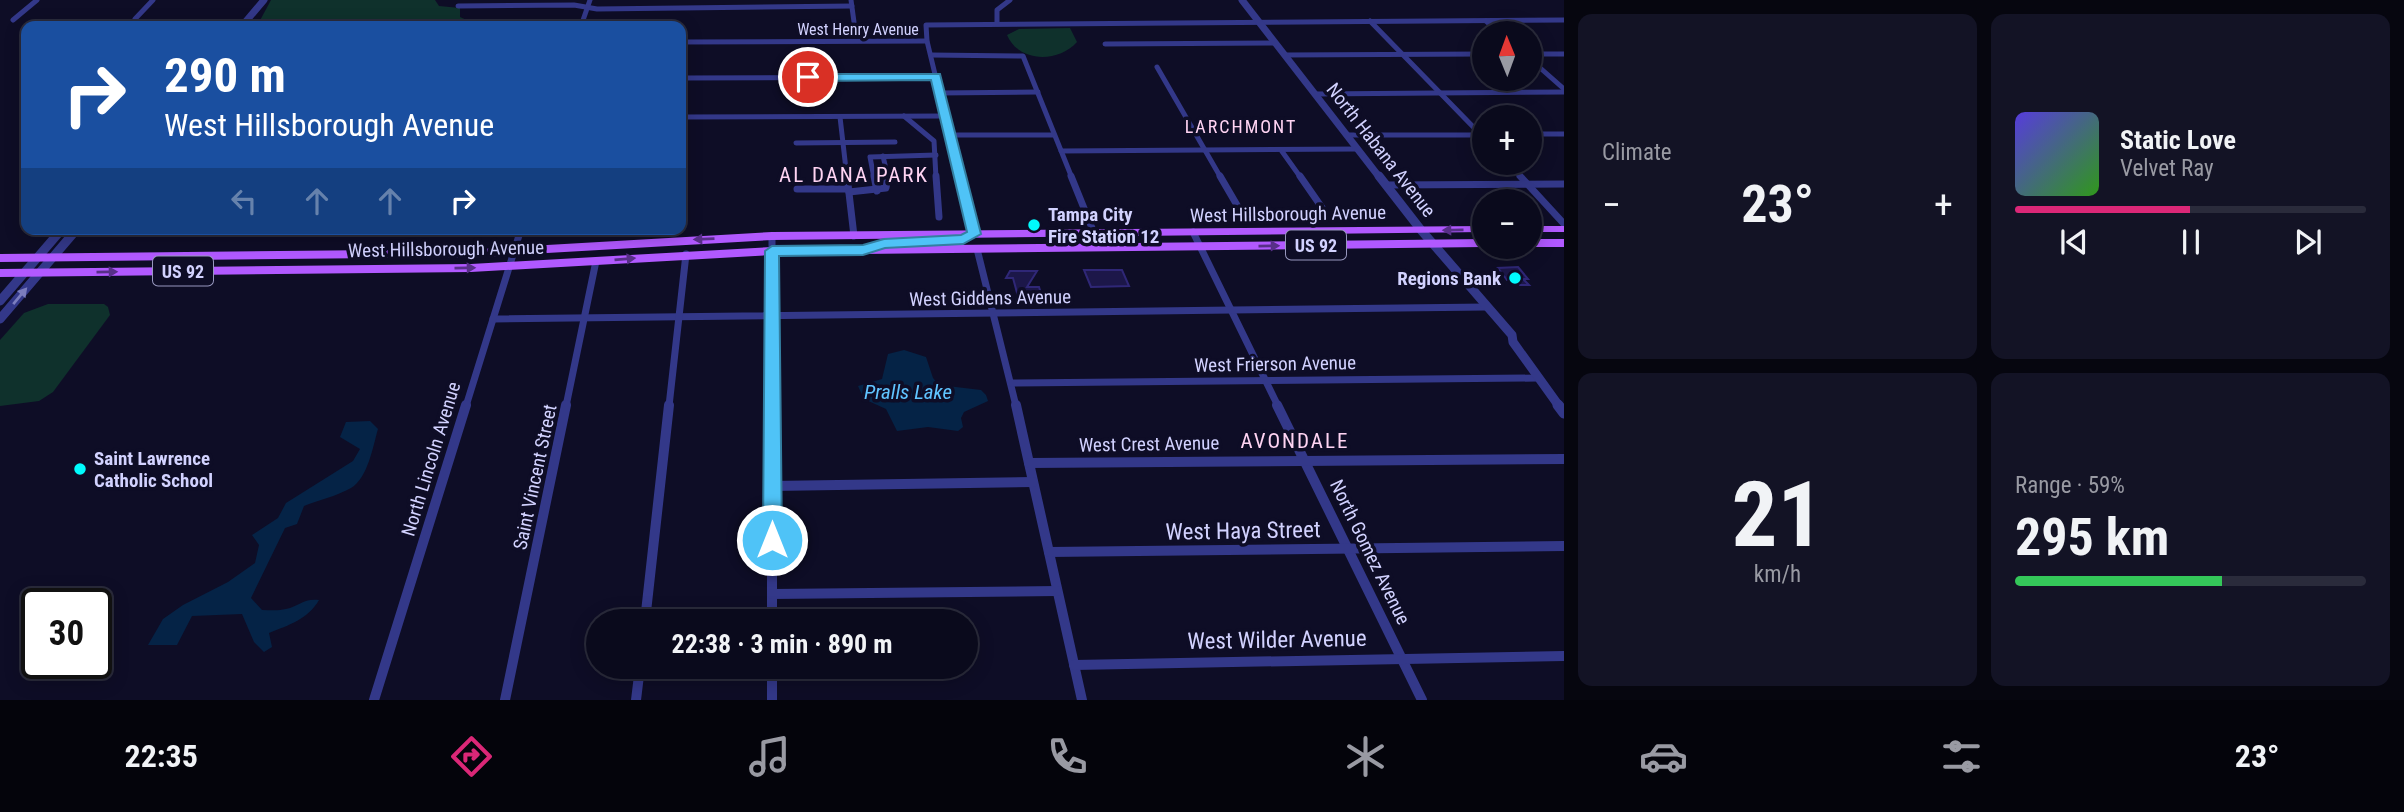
<!DOCTYPE html>
<html lang="en">
<head>
<meta charset="utf-8">
<style>
	body { margin:0; font-family:"Roboto Condensed",sans-serif; background:#131325; color:#f1f3f6; height:100vh; display:flex; flex-direction:column; font-size:26px; white-space:nowrap }
	* { box-sizing:border-box; margin:0 }
	p { font-size:23px; color:#999aa3 }
	.icon { flex:none; width:38px; height:38px; fill:none; stroke:currentColor; stroke-width:2; stroke-linecap:round; stroke-linejoin:round }
	.map { position:relative; flex:1; overflow:hidden }
	.sheet { display:flex; flex-direction:column; gap:14px; padding:14px; background:#06060f; width:840px }
	.sheet>* { flex:none }
	.hud { position:absolute; left:21px; top:21px; width:665px; height:214px; border-radius:14px; box-shadow:0 4px 18px #0003,0 0 0 2px #2a2b3b; background:#1a4fa0; color:#fff; overflow:hidden }
	.needle { width:46px; rotate:359deg }
	.buttons { position:absolute; left:1472px; top:21px; display:grid; gap:14px }
	.buttons a { display:grid; place-items:center; width:70px; height:70px; border-radius:50%; background:#0a0a1c; box-shadow:0 4px 18px #0003,0 0 0 2px #2a2b3b; font-size:35px }
	.speed { position:absolute; left:21px; top:588px; display:flex; gap:14px; font-size:35px; font-weight:700; text-align:center }
	.speed>* { display:grid; place-content:center; width:91px; height:91px; border-radius:50%; background:#0a0a1c; box-shadow:0 4px 18px #0003,0 0 0 2px #2a2b3b; line-height:1 }
	.speed .limit { border:4px solid #111; border-radius:10px; background:#fff; color:#111 }
	.pin { position:absolute; display:grid; place-items:center; width:60px; height:60px; color:#fff; margin:-30px; border:4px solid #fff; border-radius:50%; box-shadow:0 2px 7px #0007 }
	.me { position:absolute; width:77px; margin:-38px; rotate:0deg; stroke-linejoin:round; filter:drop-shadow(0 0 5px #0008) }
	.turn { display:flex; align-items:center; gap:24px; height:147px; padding:0 28px; font-size:32px }
	.turn .icon { width:91px; height:91px; stroke-width:2.5 }
	.turn b { display:block; font-size:49px; line-height:60px }
	.lanes { display:flex; align-items:center; height:66px; padding:0 28px; background:#0003; justify-content:center; gap:35px; direction:ltr }
	.lanes .off { opacity:.35 }
	.big { font-size:52px; font-weight:700; line-height:1.1 }
	.sheet .tile { flex:1; display:flex; flex-direction:column; justify-content:center; gap:10px; min-width:0; padding:0 24px; border-radius:14px; background:#131325 }
	.sheet .dial { align-items:center; gap:0 }
	.dial b { font-size:91px; line-height:1 }
	.song { display:flex; align-items:center; gap:21px }
	.cover { width:84px; height:84px; border-radius:10px; background:linear-gradient(135deg,hsl(250 70% 55%),hsl(110 70% 35%)) }
	.played { height:7px; border-radius:4px; background:linear-gradient(90deg,#db2777 50%,#2a2b3b 50%) }
	.keys { display:flex; justify-content:space-around; direction:ltr }
	.heat { display:flex; justify-content:space-between; align-items:center; font-size:38px; direction:ltr }
	.charge { height:10px; border-radius:5px; background:linear-gradient(90deg,#34c759 59%,#2a2b3b 0) }
	.sheet .tiles { flex:1; display:grid; gap:14px; grid-template-columns:repeat(2,1fr) }
	.trip { position:absolute; left:586px; top:609px; width:392px; height:70px; border-radius:35px; background:#0a0a1c; box-shadow:0 4px 18px #0003,0 0 0 2px #2a2b3b; font-weight:700; line-height:70px; text-align:center }
	.tabs { display:flex; height:112px; justify-content:space-around; align-items:center; background:#04040b; color:#999aa3 }
	.tabs .icon { width:49px; height:49px }
	.tabs .current { color:#db2777 }
	.tabs b { font-size:32px; color:#f1f3f6 }
	main { display:flex; flex:1; min-height:0 }
	.map>svg:first-child { display:block }
	.green { fill:#0f312c }
	.water { fill:#052346 }
	.building { fill:#1c1749; stroke:#2f2777; stroke-width:2 }
	.lines { fill:none; stroke-linecap:round; stroke-linejoin:round }
	.minor-far2 { stroke:#333889; stroke-width:5 }
	.minor-far1 { stroke:#333889; stroke-width:7 }
	.minor { stroke:#333889; stroke-width:10 }
	.tertiary-far2 { stroke:#333889; stroke-width:7 }
	.tertiary-far1 { stroke:#333889; stroke-width:9 }
	.tertiary { stroke:#333889; stroke-width:11 }
	.primary { fill:#b159ff; fill-rule:evenodd }
	.oneway { fill:#572f88 }
	.oneway2 { fill:#7b7dbe }
	.route { fill:#4fc3f7; stroke:#337fa1; stroke-width:2 }
	.poi-dot { fill:#00fbfd; stroke:#0e0d26; stroke-width:2.5 }
	.labels { text-anchor:middle; dominant-baseline:central; stroke-width:7; stroke-linejoin:round; paint-order:stroke }
	.far-street-label { font-size:16px; fill:#d2d2ff; stroke:#0e0d26 }
	.far-neighbourhood-label { font-size:18px; letter-spacing:2px; fill:#ffd4f3; stroke:#0e0d26 }
	.shield { fill:#0e0d26; stroke:#9797be; stroke-width:2 }
	.shield-label { font-size:18px; font-weight:bold; fill:#d2d2ff }
	.street-label { font-size:19px; fill:#d2d2ff; stroke:#0e0d26 }
	.poi-label { font-size:19px; font-weight:bold; fill:#d2d2ff; stroke:#0e0d26; text-anchor:start }
	.neighbourhood-label { font-size:21px; letter-spacing:2px; fill:#ffd4f3; stroke:#0e0d26 }
	.water-label { font-size:21px; font-style:italic; fill:#60c4ff; stroke:#0e0d26 }
	.near-street-label { font-size:23px; fill:#d2d2ff; stroke:#0e0d26 }
</style>
</head>
<body>
<main>
<div class="map">
<svg width="1564" height="700" viewBox="0 0 1564 700">
	<rect width="100%" height="100%" fill="#0e0d26"/>
	<g class="green">
		<polygon points="271,0 435,0 439,6 460,8 460,17 471,22 496,24 257,26"/>
		<path d="M1070,28l7,14c-19,21 -58,21 -70,-7l12,-6z"/>
		<polygon points="48,304 104,304 108,307 110,315 53,392 39,401 0,406 0,340 24,313"/>
	</g>
	<g class="water">
		<polygon points="904,350 926,357 933,378 939,385 981,390 986,395 988,401 964,412 961,418 963,427 958,431 928,427 897,431 886,409 864,399 858,386 882,379 888,354"/>
		<path d="M370,421l8,8c-5,17 -10,49 -27,59 -14,8 -32,12 -47,18l-7,18 -12,4 -34,70 11,12c8,0 16,1 24,-1 13,-3 18,-11 33,-9 -11,19 -30,25 -50,33l3,14 -8,5 -10,-10 -12,-28 -50,2 -15,29h-29l15,-26 20,-14 45,-23 27,-19 4,-18 -7,-10 26,-17 8,-15 67,-42 7,-12 -20,-12 6,-15z"/>
	</g>
	<g class="building">
		<polygon points="1518,267 1528,279 1523,279 1529,285 1520,285 1515,279 1507,280 1498,268"/>
		<polygon points="1084,270 1122,270 1129,286 1091,287"/>
		<polygon points="1010,271 1037,271 1027,287 1039,287 1043,300 1019,300 1013,278 1006,278"/>
	</g>
	<g class="lines">
		<g class="minor-far2">
			<polyline points="851,0 854,22"/>
			<polyline points="458,6 574,5 597,9 852,6"/>
			<polyline points="135,19 153,0"/>
			<polyline points="13,20 37,0"/>
			<polyline points="1370,21 1484,138"/>
			<polyline points="1486,21 1500,33"/>
			<polyline points="997,23 997,10 1010,0"/>
			<polyline points="581,26 590,0"/>
			<polyline points="681,42 927,41"/>
			<polyline points="1105,44 1274,43"/>
			<polyline points="1530,54 1564,54"/>
			<polyline points="931,55 1023,56 1072,178"/>
			<polyline points="1284,55 1484,54"/>
			<polyline points="1530,59 1564,89"/>
			<polyline points="1157,67 1221,178"/>
			<polyline points="681,78 936,77"/>
			<polyline points="939,93 1038,92"/>
			<polyline points="1315,94 1564,92"/>
			<polyline points="904,116 934,141 936,178"/>
			<polyline points="681,117 945,116"/>
			<polyline points="840,117 847,178"/>
			<polyline points="1530,134 1564,134"/>
			<polyline points="950,135 1054,135"/>
			<polyline points="1347,135 1481,135"/>
			<polyline points="796,143 895,142"/>
			<polyline points="1281,150 1301,178"/>
			<polyline points="1061,151 1358,149"/>
			<polyline points="883,156 888,178"/>
			<polyline points="1508,163 1522,178"/>
			<polyline points="874,178 870,157 936,155"/>
			<polyline points="960,178 927,41 926,25 1564,20"/>
		</g>
		<g class="minor-far1">
			<polyline points="847,176 854,236"/>
			<polyline points="874,176 877,191"/>
			<polyline points="936,176 939,217"/>
			<polyline points="960,176 974,234"/>
			<polyline points="1071,176 1094,233"/>
			<polyline points="1220,176 1241,212"/>
			<polyline points="1300,176 1325,212"/>
			<polyline points="1520,176 1564,224"/>
			<polyline points="1386,185 1564,184"/>
			<polyline points="797,189 848,189"/>
			<polyline points="849,192 886,188 888,176"/>
			<polyline points="1193,232 1278,406"/>
			<polyline points="772,236 772,406"/>
			<polyline points="977,249 1016,406"/>
			<polyline points="493,319 1486,307"/>
			<polyline points="1011,383 1538,378"/>
			<polyline points="466,406 521,229"/>
			<polyline points="566,406 596,261"/>
			<polyline points="669,406 686,254"/>
		</g>
		<g class="minor">
			<polyline points="772,405 772,621"/>
			<polyline points="1016,405 1082,700"/>
			<polyline points="1277,405 1422,700"/>
			<polyline points="1029,463 1564,459"/>
			<polyline points="772,486 1033,482"/>
			<polyline points="1049,552 1564,546"/>
			<polyline points="772,594 1057,591"/>
			<polyline points="645,621 669,405"/>
			<polyline points="1074,665 1564,656"/>
			<polyline points="772,667 772,700"/>
			<polyline points="374,700 466,405"/>
			<polyline points="505,700 566,405"/>
			<polyline points="636,700 640,667"/>
		</g>
		<g class="tertiary-far2">
			<polyline points="1242,0 1380,178"/>
			<polyline points="242,26 264,0"/>
		</g>
		<g class="tertiary-far1">
			<polyline points="1379,176 1421,230 1512,335 1513,342 1559,406"/>
			<polyline points="0,301 62,229"/>
			<polyline points="0,319 77,229"/>
		</g>
		<polyline class="tertiary" points="1558,405 1564,413"/>
		<g class="primary">
			<polygon points="1484,226 1484,232 772,240 480,257 0,262 0,254 480,249 772,232"/>
			<rect x="1530" y="226" width="34" height="6"/>
			<polygon points="1484,239 1484,247 772,255 471,272 0,277 0,269 471,264 772,247"/>
			<rect x="1530" y="239" width="34" height="8"/>
		</g>
	</g>
	<defs><path id="oneway-solid" d="M-6-.8H1V-3.2L6.5 0L1 3.2V.8H-6Z" transform="scale(1.75)"/></defs>
	<g class="oneway">
		<use href="#oneway-solid" transform="translate(1453 230) rotate(179)"/>
		<use href="#oneway-solid" transform="translate(704 239) rotate(178)"/>
		<use href="#oneway-solid" transform="translate(1269 246) rotate(-1)"/>
		<use href="#oneway-solid" transform="translate(625 259) rotate(-5)"/>
		<use href="#oneway-solid" transform="translate(465 268) rotate(-1)"/>
		<use href="#oneway-solid" transform="translate(107 272) rotate(-1)"/>
	</g>
	<use class="oneway2" href="#oneway-solid" transform="translate(20 296) rotate(-50)"/>
	<polygon class="route" points="940,74 981,234 963,244 885,248 863,255 779,256 782,540 779,546 772,548 766,546 763,540 765,251 772,246 863,245 884,239 961,235 967,232 931,80 808,81 802,77 808,74"/>
	<g class="poi-dot">
		<circle cx="1034" cy="225" r="7"/>
		<circle cx="1515" cy="278" r="7"/>
		<circle cx="80" cy="469" r="7"/>
	</g>
	<g class="labels">
		<g class="far-street-label">
			<text x="858" y="29">West Henry Avenue</text>
		</g>
		<g class="far-neighbourhood-label">
			<text x="1241" y="126">LARCHMONT</text>
		</g>
		<g class="shield">
			<rect x="1286" y="230.5" width="60" height="29" rx="5"/>
			<rect x="153" y="256.5" width="60" height="29" rx="5"/>
		</g>
		<g class="shield-label">
			<text x="1316" y="245">US 92</text>
			<text x="183" y="271">US 92</text>
		</g>
		<g class="street-label">
			<text transform="translate(1381 150) rotate(52)">North Habana Avenue</text>
			<text transform="translate(1288 214) rotate(-1)">West Hillsborough Avenue</text>
			<text transform="translate(446 249) rotate(-1)">West Hillsborough Avenue</text>
			<text transform="translate(990 298) rotate(-1)">West Giddens Avenue</text>
			<text transform="translate(1275 364) rotate(-1)">West Frierson Avenue</text>
			<text transform="translate(1149 444) rotate(-1)">West Crest Avenue</text>
			<text transform="translate(431 459) rotate(-73)">North Lincoln Avenue</text>
			<text transform="translate(535 477) rotate(-78)">Saint Vincent Street</text>
			<text transform="translate(1370 552) rotate(64)">North Gomez Avenue</text>
		</g>
		<g class="poi-label">
			<text x="1048" y="214">Tampa City<tspan x="1048" dy="22">Fire Station 12</tspan></text>
			<text x="1501" y="278" text-anchor="end">Regions Bank</text>
			<text x="94" y="458">Saint Lawrence<tspan x="94" dy="22">Catholic School</tspan></text>
		</g>
		<g class="neighbourhood-label">
			<text x="854" y="175">AL DANA PARK</text>
			<text x="1295" y="441">AVONDALE</text>
		</g>
		<g class="water-label">
			<text x="908" y="392">Pralls Lake</text>
		</g>
		<g class="near-street-label">
			<text transform="translate(1243 531) rotate(-1)">West Haya Street</text>
			<text transform="translate(1277 640) rotate(-1)">West Wilder Avenue</text>
		</g>
	</g>
</svg>
<div class="buttons">
<a><svg class="needle" viewBox="-14 -14 28 28"><path d="M0-13l5 13h-10z" fill="#e53935"/><path d="M0 13l5-13h-10z" fill="#999aa3"/></svg></a>
<a>+</a>
<a>−</a>
</div>
<div class="speed"><div class="limit">30</div></div>
<div class="pin" style="left:808px;top:77px;background:#d93025"><svg class="icon" aria-label="arrive" viewBox="0 0 24 24"><path d="M6 21V4h12l-3 4 3 4H6"/></svg></div>
<svg class="me" style="left:772px;top:540px" viewBox="-20 -20 40 40"><circle r="17" fill="#4fc3f7" stroke="#fff" stroke-width="3"/><path d="M0-11L8 9 0 5-8 9z" fill="#fff"/></svg>
<div class="trip">22:38 · 3 min · 890 m</div>
<div class="hud">
<div class="turn"><svg class="icon" aria-label="right" viewBox="0 0 24 24"><path d="M7 20v-9h11M14 6l5 5-5 5"/></svg><div><b>290 m</b>West Hillsborough Avenue</div></div>
<div class="lanes"><svg class="icon off" aria-label="left" viewBox="0 0 24 24"><path d="M17 20v-9H6M10 6l-5 5 5 5"/></svg><svg class="icon off" aria-label="ahead" viewBox="0 0 24 24"><path d="M12 20V5M6 11l6-6 6 6"/></svg><svg class="icon off" aria-label="ahead" viewBox="0 0 24 24"><path d="M12 20V5M6 11l6-6 6 6"/></svg><svg class="icon" aria-label="right" viewBox="0 0 24 24"><path d="M7 20v-9h11M14 6l5 5-5 5"/></svg></div>
</div>
</div>
<section class="sheet">
<div class="tiles">
<div class="tile"><p>Climate</p>
<div class="heat"><a>−</a><b class="big">23°</b><a>+</a></div>
</div>
<div class="tile">
<div class="song"><i class="cover"></i><div><b>Static Love</b><p>Velvet Ray</p></div></div>
<div class="played"></div>
<div class="keys"><svg class="icon" aria-label="previous" viewBox="0 0 24 24"><path d="M18 5L8 12l10 7zM5 5v14"/></svg><svg class="icon" aria-label="pause" viewBox="0 0 24 24"><path d="M8 5v14M16 5v14"/></svg><svg class="icon" aria-label="next" viewBox="0 0 24 24"><path d="M6 5l10 7-10 7zM19 5v14"/></svg></div>
</div>
<div class="tile dial"><b>21</b><p>km/h</p></div>
<div class="tile"><p>Range · 59%</p><b class="big">295 km</b><div class="charge"></div></div>
</div>
</section>
</main>
<nav class="tabs">
<b>22:35</b>
<svg class="icon current" aria-label="directions" viewBox="0 0 24 24"><path d="M12 3l9 9-9 9-9-9zM9 14v-3h6M13 9l2 2-2 2"/></svg>
<svg class="icon" aria-label="music" viewBox="0 0 24 24"><path d="M9 18V5l10-2v13"/><circle cx="6" cy="18" r="3"/><circle cx="16" cy="16" r="3"/></svg>
<svg class="icon" aria-label="phone" viewBox="0 0 24 24"><path d="M5 4h4l2 5-3 2q2 4 5 5l2-3 5 2v4C11 20 4 13 5 4z"/></svg>
<svg class="icon" aria-label="climate" viewBox="0 0 24 24"><path d="M12 3v18M4 7l16 10M4 17L20 7"/></svg>
<svg class="icon" aria-label="car" viewBox="0 0 24 24"><path d="M5 17H2v-5l4-1 3-4h7l3 4 3 1v5h-3M9 17h6M6 11h13"/><circle cx="7" cy="17" r="2"/><circle cx="17" cy="17" r="2"/></svg>
<svg class="icon" aria-label="filters" viewBox="0 0 24 24"><path d="M4 7h16M4 17h16"/><circle cx="9" cy="7" r="2"/><circle cx="15" cy="17" r="2"/></svg>
<b>23°</b>
</nav>
</body>
</html>
